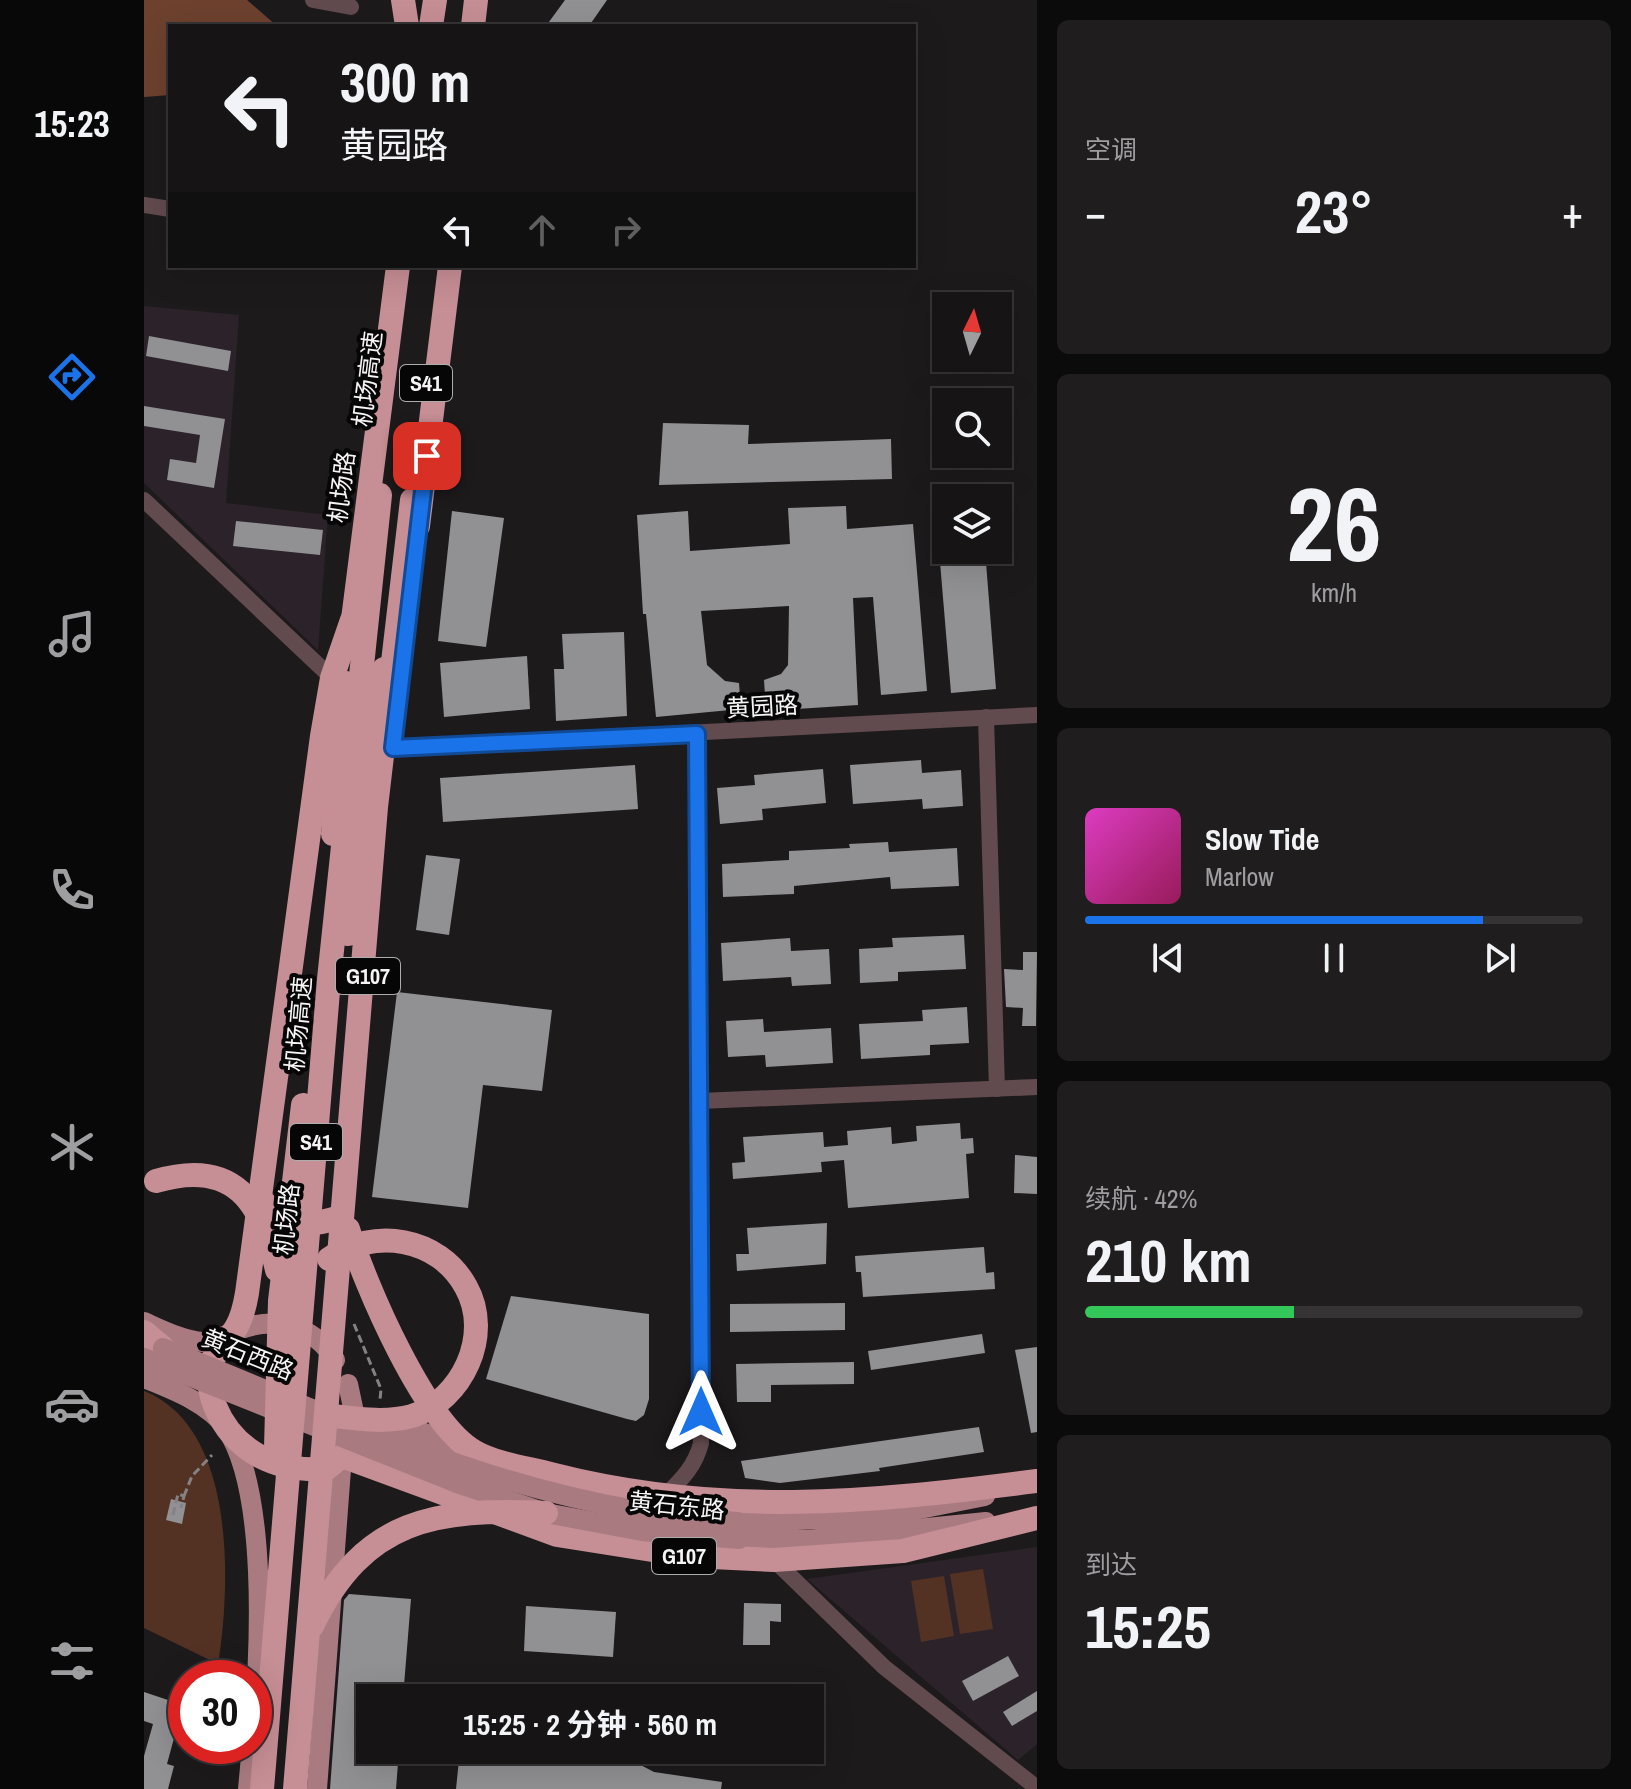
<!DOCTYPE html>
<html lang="zh">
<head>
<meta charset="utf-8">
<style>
	body { margin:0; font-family:"Archivo Narrow","Noto Sans SC",sans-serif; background:#1f1d1e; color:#f1f3f6; height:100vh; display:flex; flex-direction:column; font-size:30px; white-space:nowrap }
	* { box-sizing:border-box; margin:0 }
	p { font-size:26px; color:#9e9ea0 }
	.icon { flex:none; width:44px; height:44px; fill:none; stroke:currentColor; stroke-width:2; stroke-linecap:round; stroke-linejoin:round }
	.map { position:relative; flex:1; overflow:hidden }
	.panel { display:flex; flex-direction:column; gap:20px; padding:20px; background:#0c0b0c; width:594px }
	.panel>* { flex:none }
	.guide { position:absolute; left:24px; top:24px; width:748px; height:244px; border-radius:0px; box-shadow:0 8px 32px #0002,0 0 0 2px #353334; background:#161415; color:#f1f3f6; overflow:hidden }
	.needle { width:52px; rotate:5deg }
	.buttons { position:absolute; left:788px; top:292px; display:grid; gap:16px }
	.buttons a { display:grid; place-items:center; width:80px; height:80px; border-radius:0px; background:#161415; box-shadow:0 8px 32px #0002,0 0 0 2px #353334; font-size:40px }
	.speed { position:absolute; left:24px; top:1660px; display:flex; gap:16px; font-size:40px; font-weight:700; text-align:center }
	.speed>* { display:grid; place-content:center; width:104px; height:104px; border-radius:50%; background:#161415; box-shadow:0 8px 32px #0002,0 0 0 2px #353334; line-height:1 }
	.speed .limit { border:12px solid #d22; background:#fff; color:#111 }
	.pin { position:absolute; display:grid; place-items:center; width:68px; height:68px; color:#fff; margin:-34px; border-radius:16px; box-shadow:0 4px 12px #0006 }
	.me { position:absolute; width:88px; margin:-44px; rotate:0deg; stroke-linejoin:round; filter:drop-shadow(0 0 6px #0008) }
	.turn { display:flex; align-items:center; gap:28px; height:168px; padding:0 40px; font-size:36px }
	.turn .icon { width:104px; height:104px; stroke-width:2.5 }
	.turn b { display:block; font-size:56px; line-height:68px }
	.lanes { display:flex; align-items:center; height:76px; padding:0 40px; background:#0003; justify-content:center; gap:40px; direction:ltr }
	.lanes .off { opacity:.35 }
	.big { font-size:60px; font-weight:700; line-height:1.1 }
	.panel .widget { flex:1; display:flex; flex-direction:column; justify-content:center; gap:12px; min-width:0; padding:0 28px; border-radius:12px; background:#1f1d1e }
	.panel .dial { align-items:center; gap:0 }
	.dial b { font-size:104px; line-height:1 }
	.song { display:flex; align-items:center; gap:24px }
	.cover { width:96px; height:96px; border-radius:12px; background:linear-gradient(135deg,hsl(310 70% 55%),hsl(330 70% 35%)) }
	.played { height:8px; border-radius:4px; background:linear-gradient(90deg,#1a73e8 80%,#353334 80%) }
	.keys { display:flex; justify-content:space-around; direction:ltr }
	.heat { display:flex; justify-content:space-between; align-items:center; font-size:44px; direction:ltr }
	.charge { height:12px; border-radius:6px; background:linear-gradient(90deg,#34c759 42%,#353334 0) }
	.trip { position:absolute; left:212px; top:1684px; width:468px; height:80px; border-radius:0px; background:#161415; box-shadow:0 8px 32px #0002,0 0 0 2px #353334; font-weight:700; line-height:80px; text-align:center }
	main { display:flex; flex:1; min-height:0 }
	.dock { display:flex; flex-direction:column; width:144px; justify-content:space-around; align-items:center; background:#090808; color:#9e9ea0 }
	.dock .icon { width:56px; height:56px }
	.dock .selected { color:#1a73e8 }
	.dock b { font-size:36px; color:#f1f3f6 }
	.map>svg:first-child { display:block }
	.built { fill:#2b2329 }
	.green { fill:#533224 }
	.forest { fill:#6d412e }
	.building { fill:#919093 }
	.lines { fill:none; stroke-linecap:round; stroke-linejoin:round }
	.path { stroke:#858284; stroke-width:3; stroke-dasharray:8 4; stroke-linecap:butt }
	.minor { stroke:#624b4e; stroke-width:16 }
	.major { stroke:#a97b81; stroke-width:20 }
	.highway { stroke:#c68e95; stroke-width:24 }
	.major-bridge { stroke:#a97b81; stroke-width:20 }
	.highway-bridge { stroke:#c68e95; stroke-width:24 }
	.route-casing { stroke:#114b97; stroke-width:20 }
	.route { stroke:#1a73e8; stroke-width:14 }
	.labels { text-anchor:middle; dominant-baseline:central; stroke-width:8; stroke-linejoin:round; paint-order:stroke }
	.shield { fill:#060606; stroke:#aeadad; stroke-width:2 }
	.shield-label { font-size:22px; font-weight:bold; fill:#f6f4f5 }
	.street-label { font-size:24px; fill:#f6f4f5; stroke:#060606 }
</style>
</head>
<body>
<main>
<nav class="dock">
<b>15:23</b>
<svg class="icon selected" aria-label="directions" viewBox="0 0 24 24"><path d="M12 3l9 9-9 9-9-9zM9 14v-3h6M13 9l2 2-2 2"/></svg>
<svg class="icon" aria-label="music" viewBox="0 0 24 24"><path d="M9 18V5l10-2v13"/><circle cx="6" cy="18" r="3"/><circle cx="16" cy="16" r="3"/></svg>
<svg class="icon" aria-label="phone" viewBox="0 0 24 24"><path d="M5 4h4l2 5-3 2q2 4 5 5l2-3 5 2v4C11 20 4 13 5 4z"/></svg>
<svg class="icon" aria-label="climate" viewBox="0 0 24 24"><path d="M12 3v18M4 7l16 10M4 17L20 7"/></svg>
<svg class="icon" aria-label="car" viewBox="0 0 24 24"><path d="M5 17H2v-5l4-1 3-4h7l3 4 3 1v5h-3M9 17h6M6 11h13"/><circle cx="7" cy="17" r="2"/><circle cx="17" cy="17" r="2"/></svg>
<svg class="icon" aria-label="filters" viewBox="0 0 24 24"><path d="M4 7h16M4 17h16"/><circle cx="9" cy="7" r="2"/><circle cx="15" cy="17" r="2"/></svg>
</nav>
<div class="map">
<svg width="893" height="1789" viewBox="0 0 893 1789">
	<rect width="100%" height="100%" fill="#1d1a1c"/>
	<g class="built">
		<polygon points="0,306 95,315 82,503 184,515 174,650 0,483"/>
		<polygon points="893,1547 893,1744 874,1760 663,1579"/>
	</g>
	<g class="green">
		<path d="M0,1391c92,36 87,193 74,273l-74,-36z"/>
		<polygon points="839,1569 849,1629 816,1634 806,1574"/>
		<polygon points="800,1576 810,1636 777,1642 767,1581"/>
	</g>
	<polygon class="forest" points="0,0 103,0 133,26 26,26 26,95 0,97"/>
	<g class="building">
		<polygon points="421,0 463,0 445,26 402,26"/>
		<polygon points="5,336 87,351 84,371 2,356"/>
		<polygon points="0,406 81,419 70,488 23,480 26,459 52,463 56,435 0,426"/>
		<polygon points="519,423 605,425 604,444 747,439 748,479 515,485"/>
		<polygon points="702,506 703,529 769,524 783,691 737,695 729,597 709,598 714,705 622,711 620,680 637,674 644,665 645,606 557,611 563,665 581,681 595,683 597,709 512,717 502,614 499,614 493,515 544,511 546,551 646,544 644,508"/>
		<polygon points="308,511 360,518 342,647 294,641"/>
		<polygon points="92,521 179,530 176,555 89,546"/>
		<polygon points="795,550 841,550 852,689 807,693"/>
		<polygon points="480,632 483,716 412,721 410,669 420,669 418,634"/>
		<polygon points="383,656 386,709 300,717 296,663"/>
		<polygon points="777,760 778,773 817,770 819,806 779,809 778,799 709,804 706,765"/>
		<polygon points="491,765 494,809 299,822 296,778"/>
		<polygon points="679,769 682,803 618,809 619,820 576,824 573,788 611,785 610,775"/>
		<polygon points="744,842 745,852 813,848 815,886 747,889 746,877 650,886 650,894 579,897 578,864 645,860 645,851 706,848 705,844"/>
		<polygon points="282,855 316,859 305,935 272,930"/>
		<polygon points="820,935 822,969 754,972 754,981 716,983 715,949 749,947 748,938"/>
		<polygon points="646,938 647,951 685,949 687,984 648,986 647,977 579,981 577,943"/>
		<polygon points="879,952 893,952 892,1026 878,1026 879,1008 862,1007 860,969 879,970"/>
		<polygon points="253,992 408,1010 398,1091 339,1085 324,1208 228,1197"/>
		<polygon points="823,1007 825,1043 786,1045 786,1055 717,1059 715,1024 779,1021 778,1010"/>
		<polygon points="619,1019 620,1032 687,1028 689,1063 622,1067 621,1055 584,1057 582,1021"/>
		<polygon points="816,1123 817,1139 829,1138 830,1153 822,1154 825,1198 704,1208 700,1160 677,1162 678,1172 589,1179 588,1163 601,1162 599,1137 679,1132 680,1147 704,1145 703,1131 747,1127 748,1144 773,1141 772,1126"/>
		<polygon points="871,1155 893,1157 893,1194 870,1193"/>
		<polygon points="683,1223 682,1264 593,1271 592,1254 605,1254 603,1228"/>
		<polygon points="840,1247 842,1273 850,1272 851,1289 719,1297 717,1272 712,1272 711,1256"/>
		<polygon points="367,1296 505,1314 505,1399 500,1415 492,1421 483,1419 342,1379"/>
		<polygon points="701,1303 701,1330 586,1332 586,1304"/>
		<polygon points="838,1334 841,1353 727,1370 724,1351"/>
		<polygon points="893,1347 893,1432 887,1433 871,1350"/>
		<polygon points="710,1362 710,1384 627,1385 627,1402 593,1402 592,1364"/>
		<polygon points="835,1427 840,1452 735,1468 736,1471 636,1483 601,1478 597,1461"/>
		<polygon points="27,1499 42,1503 38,1524 22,1520"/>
		<polygon points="205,1594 267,1599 259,1698 226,1698 226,1750 255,1750 252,1789 186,1789 200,1600"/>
		<polygon points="600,1603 637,1604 637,1622 626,1621 626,1645 599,1645"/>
		<polygon points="382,1606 472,1612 469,1657 380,1651"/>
		<polygon points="864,1656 875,1676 829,1701 818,1681"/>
		<polygon points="893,1691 893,1711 868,1726 859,1712"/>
		<polygon points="0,1692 39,1705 23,1764 30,1766 24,1789 0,1789 0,1756 9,1724 0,1721"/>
		<polygon points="316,1750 468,1750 510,1772 578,1782 577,1789 312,1789"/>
	</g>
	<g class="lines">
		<g class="path">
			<polyline points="210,1324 237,1389 236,1400"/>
			<polyline points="40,1496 48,1476 68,1455"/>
			<polyline points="29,1515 34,1494 40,1496 37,1508"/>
		</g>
		<g class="minor">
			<polyline points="169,0 207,7"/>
			<polyline points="0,205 26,209"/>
			<polyline points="0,500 188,678"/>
			<polyline points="842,717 853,1089"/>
			<polyline points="249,748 893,715"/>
			<polyline points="556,1101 893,1087"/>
			<path d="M520,1497c17,-17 31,-30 37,-54l-4,-709"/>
			<polyline points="630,1560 740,1667 893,1788"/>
		</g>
		<g class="major">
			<path d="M0,1322c18,8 40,19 59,20 13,1 23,-8 35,-12 37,-14 76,-5 97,30"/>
			<path d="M0,1378c27,11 65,25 82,50 42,63 34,221 28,295"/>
			<polyline points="242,1418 324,1450"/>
			<polyline points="594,1522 735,1517 841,1496"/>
			<polyline points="595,1539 664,1540 842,1522"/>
			<polyline points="104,1789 108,1746"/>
			<polyline points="173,1789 198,1456 211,1417 204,1384"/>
		</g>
		<g class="highway">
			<polyline points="259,0 263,26"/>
			<polyline points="287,26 291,0"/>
			<polyline points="329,26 332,0"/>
			<polyline points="274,526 306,266"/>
			<path d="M208,620l-20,58 -10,58 -75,557c-2,12 -5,25 -11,35 -8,13 -20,20 -25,36 -4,14 -1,29 4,42 19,47 63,66 111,63l16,-13 215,79 133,21 84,4 129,-9 134,-33"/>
			<polyline points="207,635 254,266"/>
			<polyline points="189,834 202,683"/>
			<polyline points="204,934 229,722 240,669"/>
			<path d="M117,1199c22,29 46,29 79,18"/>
			<path d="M204,1229c17,56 77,195 127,223 21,12 53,16 76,22 168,43 317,29 486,7"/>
			<polyline points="0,1332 19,1348"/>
		</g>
		<g class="major-bridge">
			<path d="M19,1348c190,76 368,163 575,174"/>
			<polyline points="0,1358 313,1483 402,1513 498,1531 595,1539"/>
		</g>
		<g class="highway-bridge">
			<path d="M12,1181c78,-23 106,21 121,89"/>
			<path d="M185,1259c44,-32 110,-22 137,28 27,48 -4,113 -54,129 -26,7 -53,3 -79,0"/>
			<polyline points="132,1447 136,1301 159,1105"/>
			<path d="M168,1626c52,-108 124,-118 234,-113"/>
			<polyline points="118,1789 185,979 236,495"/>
			<polyline points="151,1789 232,807 268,500"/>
		</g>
	</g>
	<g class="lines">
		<g class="route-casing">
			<polyline id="route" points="283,456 249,748 553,734 557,1412"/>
		</g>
		<use href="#route" class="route"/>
	</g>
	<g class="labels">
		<g class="shield">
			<rect x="256" y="365" width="52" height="36" rx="6"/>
			<rect x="192" y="958" width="64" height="36" rx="6"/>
			<rect x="146" y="1124" width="52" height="36" rx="6"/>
			<rect x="508" y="1538" width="64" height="36" rx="6"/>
		</g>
		<g class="shield-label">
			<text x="282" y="383">S41</text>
			<text x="224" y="976">G107</text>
			<text x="172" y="1142">S41</text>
			<text x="540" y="1556">G107</text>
		</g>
		<g class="street-label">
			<text transform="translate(223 379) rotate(-83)">机场高速</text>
			<text transform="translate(197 487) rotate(-83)">机场路</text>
			<text transform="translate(618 706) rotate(-3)">黄园路</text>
			<text transform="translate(154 1024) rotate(-85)">机场高速</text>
			<text transform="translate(142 1219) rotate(-84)">机场路</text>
			<text transform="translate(104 1354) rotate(22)">黄石西路</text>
			<text transform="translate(533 1505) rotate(6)">黄石东路</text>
		</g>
	</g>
</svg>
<div class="buttons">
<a><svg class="needle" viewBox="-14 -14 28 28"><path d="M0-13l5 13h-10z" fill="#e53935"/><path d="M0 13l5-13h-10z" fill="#9e9ea0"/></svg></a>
<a><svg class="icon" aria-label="search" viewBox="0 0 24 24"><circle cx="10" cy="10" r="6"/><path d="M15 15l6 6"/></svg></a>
<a><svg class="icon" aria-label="layers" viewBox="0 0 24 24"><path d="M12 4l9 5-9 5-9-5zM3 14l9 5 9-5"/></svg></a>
</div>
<div class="speed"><div class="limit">30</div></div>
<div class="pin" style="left:283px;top:456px;background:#d93025"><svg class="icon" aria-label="arrive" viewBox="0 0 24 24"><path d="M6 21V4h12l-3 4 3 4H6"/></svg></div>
<svg class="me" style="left:557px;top:1412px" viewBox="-20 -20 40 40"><path d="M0-17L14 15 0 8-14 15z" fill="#1a73e8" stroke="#fff" stroke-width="4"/></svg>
<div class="trip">15:25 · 2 分钟 · 560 m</div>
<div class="guide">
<div class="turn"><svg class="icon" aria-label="left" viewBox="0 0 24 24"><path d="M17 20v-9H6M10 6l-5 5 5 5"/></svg><div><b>300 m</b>黄园路</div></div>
<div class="lanes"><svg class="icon" aria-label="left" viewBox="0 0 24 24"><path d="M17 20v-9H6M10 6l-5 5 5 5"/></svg><svg class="icon off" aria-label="ahead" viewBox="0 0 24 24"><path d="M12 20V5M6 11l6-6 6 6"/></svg><svg class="icon off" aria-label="right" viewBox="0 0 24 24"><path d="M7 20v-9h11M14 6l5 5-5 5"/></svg></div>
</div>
</div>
<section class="panel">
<div class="widget"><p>空调</p>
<div class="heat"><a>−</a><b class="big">23°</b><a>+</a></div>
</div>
<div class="widget dial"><b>26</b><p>km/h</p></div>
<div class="widget">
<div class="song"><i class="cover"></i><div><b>Slow Tide</b><p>Marlow</p></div></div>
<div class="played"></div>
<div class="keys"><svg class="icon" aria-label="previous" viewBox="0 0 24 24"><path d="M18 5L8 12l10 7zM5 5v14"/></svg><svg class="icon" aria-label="pause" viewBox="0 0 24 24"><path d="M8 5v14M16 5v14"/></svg><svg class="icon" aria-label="next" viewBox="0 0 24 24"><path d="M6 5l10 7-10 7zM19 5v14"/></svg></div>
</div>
<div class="widget"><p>续航 · 42%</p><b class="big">210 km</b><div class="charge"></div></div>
<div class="widget"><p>到达</p><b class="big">15:25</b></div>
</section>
</main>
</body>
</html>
